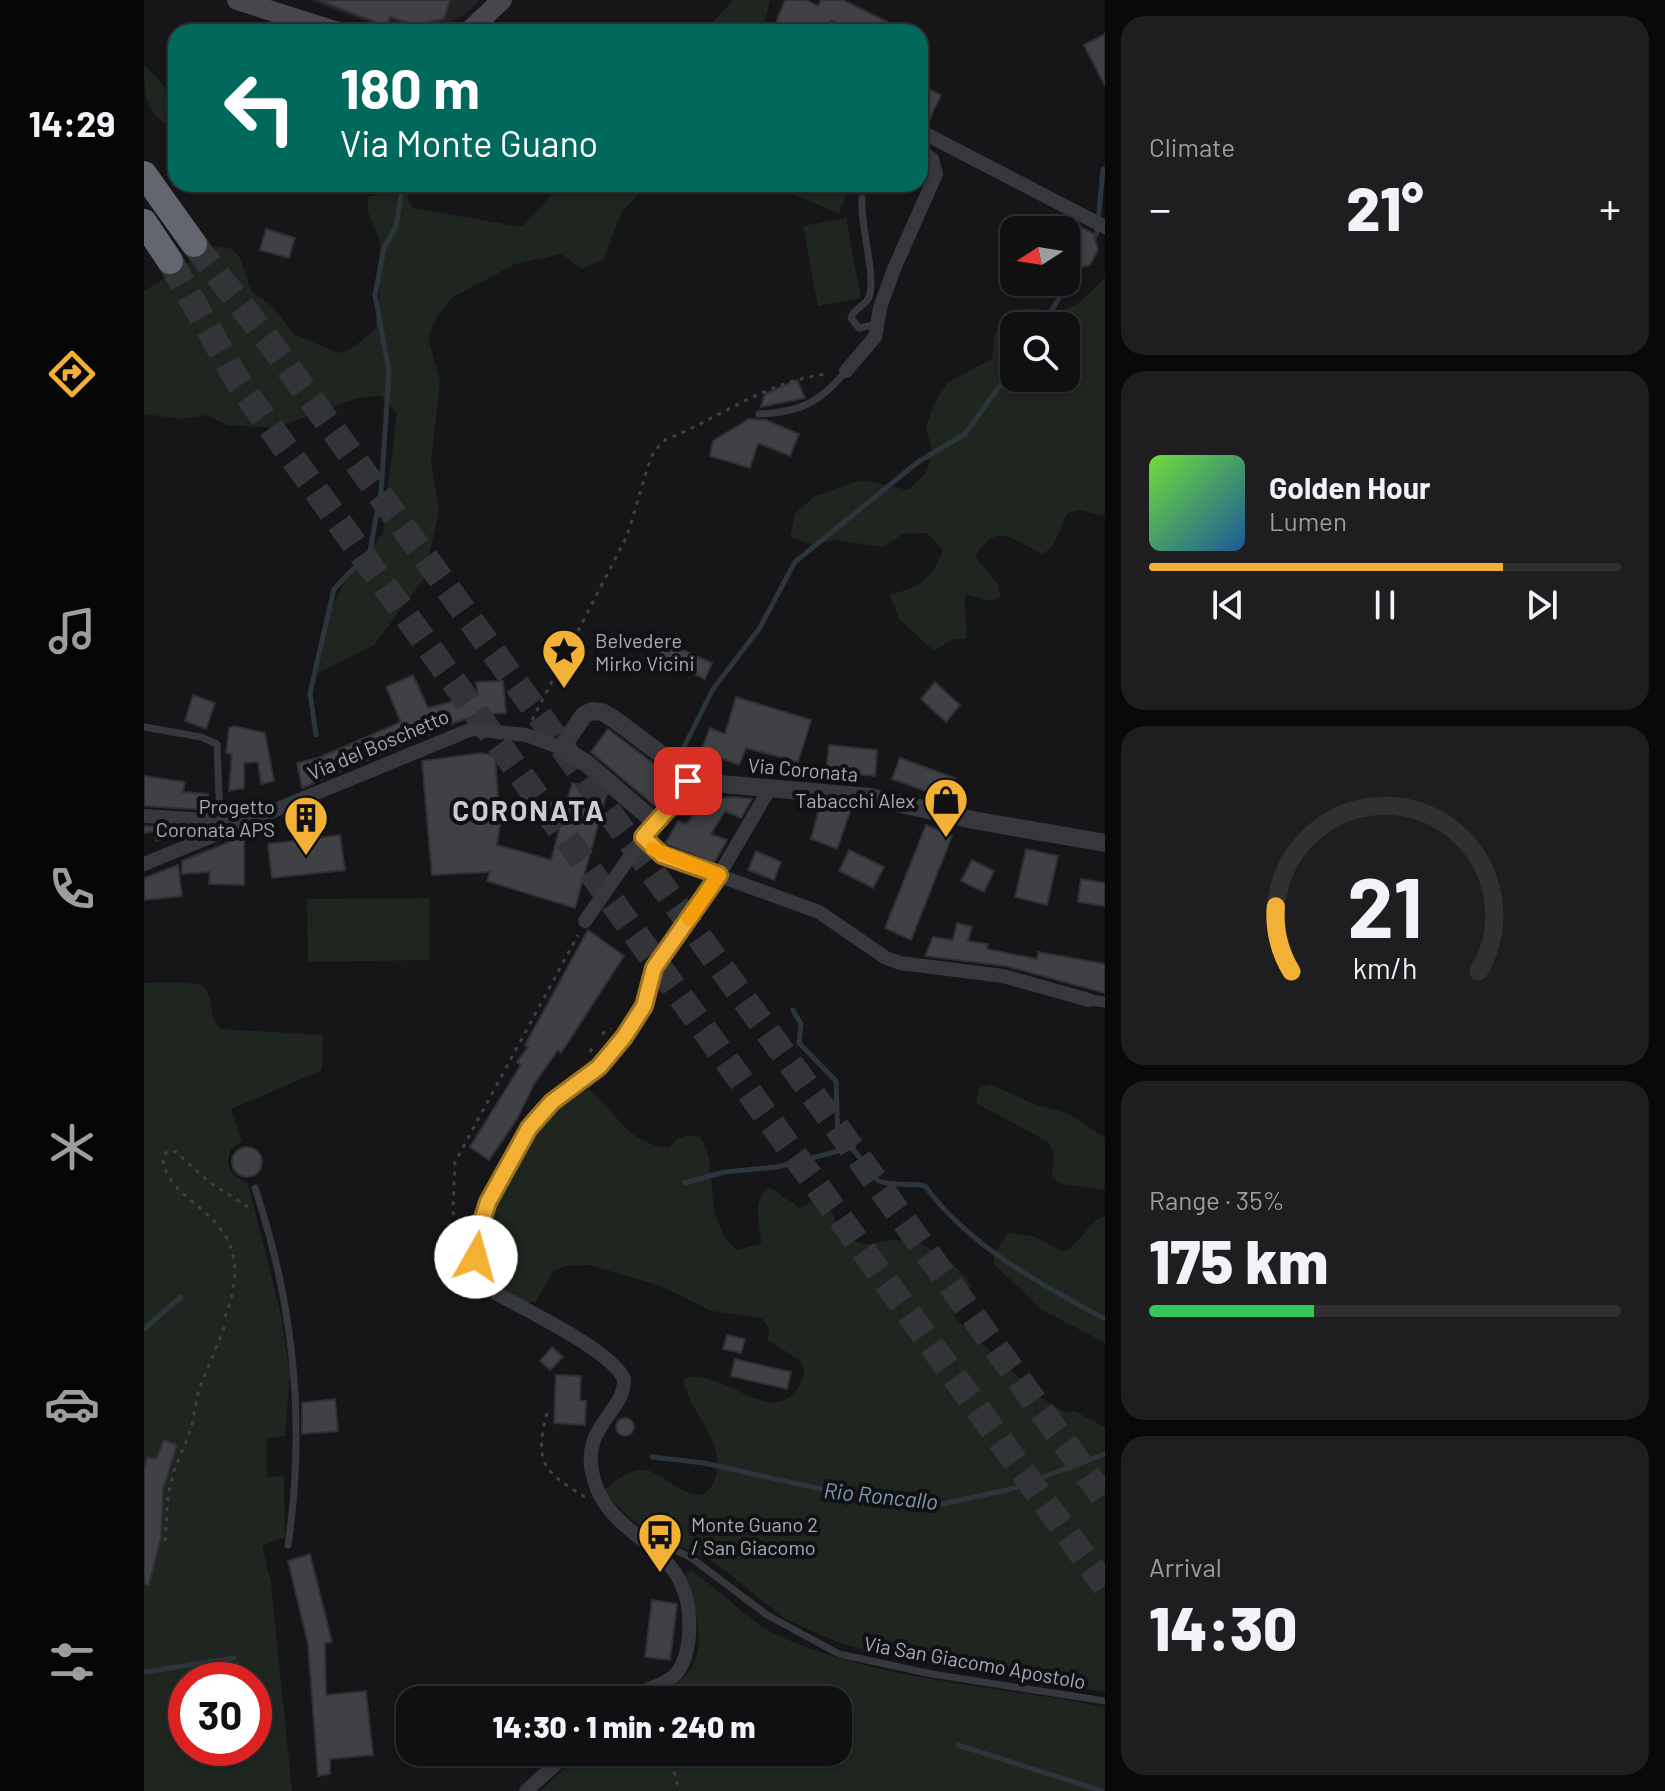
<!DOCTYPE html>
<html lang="en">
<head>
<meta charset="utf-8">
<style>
	body { margin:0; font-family:Barlow,sans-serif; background:#1e1e20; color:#f1f3f6; height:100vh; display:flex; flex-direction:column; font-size:30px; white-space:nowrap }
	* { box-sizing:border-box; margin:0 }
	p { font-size:26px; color:#9c9d9f }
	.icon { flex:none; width:44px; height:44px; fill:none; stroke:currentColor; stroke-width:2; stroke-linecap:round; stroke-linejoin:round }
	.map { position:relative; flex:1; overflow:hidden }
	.drawer { display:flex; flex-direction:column; gap:16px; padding:16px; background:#09090a; width:560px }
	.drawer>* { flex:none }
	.hud { position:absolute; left:24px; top:24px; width:760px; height:168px; border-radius:24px; box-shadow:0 2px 6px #0004,0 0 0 2px #303032; background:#00695c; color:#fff; overflow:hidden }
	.needle { width:52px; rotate:258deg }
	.tools { position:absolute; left:856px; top:216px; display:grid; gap:16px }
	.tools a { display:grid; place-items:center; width:80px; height:80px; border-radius:16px; background:#101012; box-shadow:0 2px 6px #0004,0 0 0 2px #303032; font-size:40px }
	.speed { position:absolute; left:24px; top:1662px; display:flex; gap:16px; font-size:40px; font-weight:700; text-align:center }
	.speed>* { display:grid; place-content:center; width:104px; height:104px; border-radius:50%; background:#101012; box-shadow:0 2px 6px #0004,0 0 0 2px #303032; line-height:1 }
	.speed .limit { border:12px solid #d22; background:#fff; color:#111 }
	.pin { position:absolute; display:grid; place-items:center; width:68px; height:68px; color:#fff; margin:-34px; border-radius:16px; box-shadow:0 4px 12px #0006 }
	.me { position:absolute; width:88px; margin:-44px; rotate:7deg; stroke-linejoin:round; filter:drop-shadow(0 0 6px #0008) }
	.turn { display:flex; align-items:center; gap:28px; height:168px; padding:0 40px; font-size:36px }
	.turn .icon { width:104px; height:104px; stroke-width:2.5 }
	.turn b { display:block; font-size:56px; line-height:68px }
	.big { font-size:60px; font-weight:800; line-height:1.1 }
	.drawer .widget { flex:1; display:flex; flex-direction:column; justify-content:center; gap:12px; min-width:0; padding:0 28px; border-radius:24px; background:#1e1e20 }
	.drawer .dial { align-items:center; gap:0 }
	.dial svg { height:208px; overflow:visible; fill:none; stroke:#303032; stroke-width:7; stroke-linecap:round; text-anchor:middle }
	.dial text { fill:#f1f3f6; stroke:none }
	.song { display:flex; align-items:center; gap:24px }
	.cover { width:96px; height:96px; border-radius:12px; background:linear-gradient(135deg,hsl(100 70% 55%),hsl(210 70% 35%)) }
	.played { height:8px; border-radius:4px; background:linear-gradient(90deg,#f2b134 75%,#303032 75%) }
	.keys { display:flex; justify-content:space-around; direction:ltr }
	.heat { display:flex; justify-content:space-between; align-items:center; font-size:44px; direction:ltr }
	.charge { height:12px; border-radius:6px; background:linear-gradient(90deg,#34c759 35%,#303032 0) }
	.trip { position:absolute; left:252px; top:1686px; width:456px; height:80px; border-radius:24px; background:#101012; box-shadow:0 2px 6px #0004,0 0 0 2px #303032; font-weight:800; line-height:80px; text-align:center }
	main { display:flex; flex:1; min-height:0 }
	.tab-bar { display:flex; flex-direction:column; width:144px; justify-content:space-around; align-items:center; background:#060607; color:#9c9d9f }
	.tab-bar .icon { width:56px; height:56px }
	.tab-bar .selected { color:#f2b134 }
	.tab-bar b { font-size:36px; color:#f1f3f6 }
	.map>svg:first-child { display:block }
	.built { fill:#222225 }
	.green { fill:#1e261f; fill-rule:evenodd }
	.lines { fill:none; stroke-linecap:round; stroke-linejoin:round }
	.stream { stroke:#2c353c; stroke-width:5 }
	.building { fill:#404145; stroke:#303034; stroke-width:2 }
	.motorway-tunnel { stroke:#333438; stroke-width:26; stroke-dasharray:26 13; stroke-linecap:butt }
	.path { stroke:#3d3f44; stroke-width:3; stroke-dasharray:4 6; stroke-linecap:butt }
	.service { stroke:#37383d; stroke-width:7 }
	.pedestrian { stroke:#37383d; stroke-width:11 }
	.minor { stroke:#37383d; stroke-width:14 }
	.tertiary { stroke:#37383d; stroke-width:18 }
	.secondary { stroke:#45474d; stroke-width:20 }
	.motorway { stroke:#63666e; stroke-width:26 }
	.route-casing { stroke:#9d7322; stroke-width:20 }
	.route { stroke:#f2b134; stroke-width:14 }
	.slow { stroke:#f59e0b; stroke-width:14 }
	.labels { text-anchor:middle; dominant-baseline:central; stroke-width:8; stroke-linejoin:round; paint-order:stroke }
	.poi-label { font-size:20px; fill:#a8adb8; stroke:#111113; text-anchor:start }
	.street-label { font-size:20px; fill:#a8adb8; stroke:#111113 }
	.water-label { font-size:22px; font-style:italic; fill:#7f9bb3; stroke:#111113 }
	.district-label { font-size:28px; font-weight:bold; letter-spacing:2px; fill:#c9ccd4; stroke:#111113 }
</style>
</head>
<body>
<main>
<nav class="tab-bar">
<b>14:29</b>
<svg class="icon selected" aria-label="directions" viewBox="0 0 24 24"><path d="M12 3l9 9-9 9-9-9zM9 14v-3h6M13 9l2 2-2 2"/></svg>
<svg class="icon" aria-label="music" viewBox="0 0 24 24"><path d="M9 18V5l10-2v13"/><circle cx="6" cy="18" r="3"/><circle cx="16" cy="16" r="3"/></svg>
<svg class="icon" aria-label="phone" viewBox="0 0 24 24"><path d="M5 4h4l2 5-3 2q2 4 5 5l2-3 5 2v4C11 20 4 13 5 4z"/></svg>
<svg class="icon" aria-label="climate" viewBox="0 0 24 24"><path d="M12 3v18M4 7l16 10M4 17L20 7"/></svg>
<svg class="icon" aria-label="car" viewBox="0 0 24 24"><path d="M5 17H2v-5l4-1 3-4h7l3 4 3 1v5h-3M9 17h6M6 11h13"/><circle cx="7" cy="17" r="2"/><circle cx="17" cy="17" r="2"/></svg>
<svg class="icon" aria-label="filters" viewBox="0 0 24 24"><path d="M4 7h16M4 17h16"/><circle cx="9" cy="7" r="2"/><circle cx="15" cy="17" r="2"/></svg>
</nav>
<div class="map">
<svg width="961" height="1791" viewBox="0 0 961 1791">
	<rect width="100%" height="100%" fill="#161618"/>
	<polygon class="built" points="164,0 336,0 319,16 301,24 278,31 259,31 243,29"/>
	<g class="green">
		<polygon points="589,0 626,0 618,32 560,32"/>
		<path d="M0,65c19,17 33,34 29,62 -28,-12 -29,-34 -29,-62z"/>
		<path d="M243,184h17l8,24 110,19 40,-43h86l-27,29 -17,46 -22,10 -21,-15 -46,10 -62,33 -16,19 -9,22 12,43 -9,81 8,50 -16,68 -49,65 -58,29 12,-60 23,-43 32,-38 14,-120 -16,-17 -23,2 -83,30 -48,-3 -20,-10 -25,4 -38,-5v-123l71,-45 17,3 8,9 12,34 20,14 23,29 44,18 12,-4 24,-19c5,-25 6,-58 5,-84 -1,-19 -17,-29 -11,-49l11,-3z"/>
		<polygon points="624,184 706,184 695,213"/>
		<polygon points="702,218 717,298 674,306 659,226"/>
		<path d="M961,278v235l-3,2 -24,-5 -11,4 -14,32 -10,8c-28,-12 -46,-36 -68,3l23,27 2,13 -10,4 -24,-7c-5,16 4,29 -1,45h-12l-19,12 -35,-32 -9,-24c31,-9 42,-15 53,-45l-16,-17 -24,1 -20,13 -47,-7 -23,5 -23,-8 5,-24 20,-17 46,-16 47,10 18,-17 6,-23 -6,-23 8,-23 14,-22 44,-23 3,-25 13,-23 25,-3 24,5 22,-10zM870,326h52v52h-52z"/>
		<polygon points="285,898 285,960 164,962 163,899"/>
		<path d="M34,982l25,3c12,14 5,30 17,44l103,6 -1,35 -91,39 11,32 -12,9 -2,14 4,10 16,9 34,137 8,54 -5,62 -18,2v39l17,-1 1,61 -23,9 9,37 21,208h-148v-808zM42,1680h68v68h-68z"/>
		<polygon points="846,1084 890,1104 925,1114 961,1138 961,1190 917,1184 908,1177 910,1153 904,1142 832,1103 835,1088"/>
		<path d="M445,1089c28,25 40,55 80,59 9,-12 16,-14 31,-11 21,31 0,81 37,113l24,-6c0,-22 -11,-40 8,-57l31,21 11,-6h13c12,12 12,29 29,38 15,9 25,1 41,0 30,-2 62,22 77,45l-16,18 -2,12 8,9 82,75 21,13h12l29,15v265l-209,-34 -56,-15 -53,-23 -73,-58 -69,-30 -42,-40c11,-11 27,-24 43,-22 18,2 58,51 70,5 9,-34 -28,-65 -33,-96 41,-15 100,65 122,-8l-6,-11 -31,-20 1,-13 -8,-9 -49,-7 -51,-25 -72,-21 -24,1 -11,5 -19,31h-12l-28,-14 -15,-28 4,-32 53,-98 17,-20z"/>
		<path d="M961,1216v127l-63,-33 -48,-46v-10l14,-21 25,3 31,16c16,-9 26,-32 41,-36z"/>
		<path d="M547,1571c29,18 59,52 88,65 103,46 217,49 326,71v84h-565l42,-39h256v-52h-191c67,-28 57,-65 38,-125z"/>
	</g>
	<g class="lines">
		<g class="stream">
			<polyline points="947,243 953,233 959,169"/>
			<polyline points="898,326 937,262"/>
			<polyline points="172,735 166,693 190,589 226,551 237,491 245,372 231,295 240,248 252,226 259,184"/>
			<polyline points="534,759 569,689 615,629 651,562 774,462 821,434 870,366"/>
			<path d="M649,1010l8,14 -2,19 37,38 2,59c25,11 30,37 41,41 13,6 32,1 46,5 44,60 115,98 180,133"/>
			<polyline points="541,1183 580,1172 633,1167 710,1147"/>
			<polyline points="0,1329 37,1297"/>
			<polyline points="508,1457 560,1463 681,1490 799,1504 867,1489 961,1454"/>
			<polyline points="0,1672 90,1658"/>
			<polyline points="814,1745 958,1791"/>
		</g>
	</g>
	<g class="building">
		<polygon points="174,0 306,0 300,19 271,25 246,17 242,26"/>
		<polygon points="641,0 662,0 674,6 677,0 699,0 764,32 711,32 687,20 682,32 652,32 632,22"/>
		<polygon points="961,34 961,86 940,45"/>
		<polygon points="776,85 797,95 783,124 776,121"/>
		<polygon points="935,226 950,234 954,250 946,265 931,269 922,267 922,229"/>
		<polygon points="122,229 151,238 145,258 116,250"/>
		<polygon points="653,380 661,398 617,407 621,394"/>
		<polygon points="605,419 622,420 655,434 646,456 614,443 606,468 566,456 569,441"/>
		<polygon points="521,642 568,663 561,679 514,658"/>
		<polygon points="269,675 284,708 334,695 332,682 359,681 362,713 337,714 310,723 158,788 153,763 174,758 257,722 242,687"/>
		<polygon points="791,682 816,705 802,722 777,699"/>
		<polygon points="49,695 71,703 62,729 41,721"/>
		<polygon points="592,697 667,720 654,762 602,748 595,765 557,751 566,728 581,734"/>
		<polygon points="90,726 121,733 130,781 117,784 114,762 100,763 100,788 85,791 88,754 82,753 85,728"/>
		<polygon points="464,729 530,779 510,805 447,752"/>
		<polygon points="685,745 733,750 731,776 682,771"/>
		<polygon points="337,753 351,756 356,826 353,845 407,860 428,783 455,790 462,796 431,908 343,881 346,872 288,875 278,761"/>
		<polygon points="756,758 811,778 803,799 748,779"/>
		<polygon points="0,776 41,782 39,792 64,794 63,810 0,806"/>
		<polygon points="589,797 608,799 597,818 581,811 567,834 583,840 570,863 521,844 534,821 542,824 560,802 556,800"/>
		<polygon points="676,805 707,809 693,849 667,839"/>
		<polygon points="782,825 808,836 767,940 741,928"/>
		<polygon points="0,826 36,828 37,833 12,841 11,831 0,833"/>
		<polygon points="196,835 201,870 128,878 124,844"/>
		<polygon points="100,836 100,885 65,884 66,872 38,874 38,861"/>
		<polygon points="882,849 914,856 903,905 871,897"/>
		<polygon points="705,850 740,867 729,888 695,871"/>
		<polygon points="612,851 637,862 630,880 604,870"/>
		<polygon points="828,860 850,871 840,892 817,881"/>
		<polygon points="34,865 38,896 0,900 0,878"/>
		<polygon points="937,879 961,883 961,906 934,902"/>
		<polygon points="813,923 828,927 824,941 844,944 843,949 893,959 894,952 961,964 961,993 862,966 781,956 789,937 809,940"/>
		<polygon points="444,930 480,956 417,1053 414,1050 390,1084 373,1119 345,1160 326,1147 377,1065 373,1062 384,1047 381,1045"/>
		<circle cx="103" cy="1162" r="15"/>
		<polygon points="583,1335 601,1339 597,1353 579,1349"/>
		<polygon points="408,1347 419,1357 406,1370 396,1361"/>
		<polygon points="591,1359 647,1372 643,1389 587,1376"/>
		<polygon points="412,1375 437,1376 436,1400 442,1401 441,1425 410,1423"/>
		<polygon points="191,1399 194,1431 158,1434 158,1403"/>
		<circle cx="481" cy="1427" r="9"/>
		<polygon points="20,1440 33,1445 19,1490 17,1537 5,1585 0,1584 0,1469 3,1457 12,1459"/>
		<polygon points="166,1554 188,1642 181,1643 182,1695 222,1691 229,1755 186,1759 186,1774 174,1776 164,1644 144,1561"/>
		<polygon points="508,1600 533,1604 526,1660 501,1657"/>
	</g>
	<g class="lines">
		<g class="motorway-tunnel">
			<polyline points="50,244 130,348 961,1499"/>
			<polyline points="26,261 96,385 961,1586"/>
		</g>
		<g class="path">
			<path d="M388,720l95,-184 21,-70 6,-15 11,-11c55,-22 101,-59 162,-66"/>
			<polyline points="458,1034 467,1028"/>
			<polyline points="446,1052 451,1043"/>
			<polyline points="317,1234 309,1212 311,1162 434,935"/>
			<path d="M81,1317c41,-108 -61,-105 -62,-161l5,-5 8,1 33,30 39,25"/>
			<path d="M403,1413c-13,50 -4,58 38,84"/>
			<polyline points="21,1541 24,1496 30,1471 47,1429 55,1389 83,1321"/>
			<polyline points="536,1700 540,1687"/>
			<polyline points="525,1752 535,1791"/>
		</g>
		<g class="service">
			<path d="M718,198c-2,29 13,72 8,96 -2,12 -16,13 -19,24l8,10 18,-4"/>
			<path d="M615,414c40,-1 62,-12 87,-43"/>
			<polyline points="0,727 57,737 73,744 76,821"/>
			<path d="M111,1188c39,117 51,235 33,357"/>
			<polyline points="505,1538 546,1557 623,1615 695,1654 788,1674 961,1701"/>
		</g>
		<polyline class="pedestrian" points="945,1000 961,1002"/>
		<g class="minor">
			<polyline points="776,131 961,227"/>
			<polyline points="702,371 731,337 736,308 750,269 792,174 788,159 776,151"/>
			<polyline points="0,816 76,821 90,826"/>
			<polyline points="499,837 518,855 675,912 742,958 756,963 859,976 945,1000"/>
			<polyline points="0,864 328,729 382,735 417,748"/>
			<polyline points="441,921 503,832"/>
			<path d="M482,1700c15,-11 36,-12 49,-25 10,-11 13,-26 14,-40 7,-93 -76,-89 -95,-155 -16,-54 31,-66 30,-101 -14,-30 -101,-70 -132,-88l-10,-14 -7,-32 6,-27 15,-34 33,-56 23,-26 47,-35 33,-41 12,-20 10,-38 65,-93 51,-87"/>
			<polyline points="382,1791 425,1752"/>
		</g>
		<g class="tertiary">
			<polygon points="448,711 458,712 470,719 542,773 541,790 511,822 442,763 417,748 440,715"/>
			<polyline points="544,781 726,797 829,820 961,843"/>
		</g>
		<g class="secondary">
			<polyline points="93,0 194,32"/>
			<polyline points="324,32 358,0"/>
		</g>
		<g class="motorway">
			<polyline points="0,174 50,244"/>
			<polyline points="0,222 26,261"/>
		</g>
	</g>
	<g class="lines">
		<g class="route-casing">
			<polyline id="route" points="332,1257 333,1236 344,1202 385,1128 408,1102 455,1067 480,1037 500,1006 510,968 575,875 518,855 499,837 541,790 544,781"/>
		</g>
		<use href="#route" class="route"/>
		<polyline class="slow" points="509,849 575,875 545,919"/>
	</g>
	<defs>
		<g id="sight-pin" transform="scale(2.3)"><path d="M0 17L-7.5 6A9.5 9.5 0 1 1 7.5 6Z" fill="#f2b134" stroke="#111113"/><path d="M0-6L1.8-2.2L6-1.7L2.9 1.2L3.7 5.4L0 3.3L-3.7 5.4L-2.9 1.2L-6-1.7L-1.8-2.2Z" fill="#111"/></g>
		<g id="shop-pin" transform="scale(2.3)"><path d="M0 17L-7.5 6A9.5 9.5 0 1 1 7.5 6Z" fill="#f2b134" stroke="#111113"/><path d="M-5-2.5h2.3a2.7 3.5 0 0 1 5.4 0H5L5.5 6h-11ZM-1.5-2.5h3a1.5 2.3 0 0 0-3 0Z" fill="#111"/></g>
		<g id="building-pin" transform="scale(2.3)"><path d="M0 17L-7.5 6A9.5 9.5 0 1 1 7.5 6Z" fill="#f2b134" stroke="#111113"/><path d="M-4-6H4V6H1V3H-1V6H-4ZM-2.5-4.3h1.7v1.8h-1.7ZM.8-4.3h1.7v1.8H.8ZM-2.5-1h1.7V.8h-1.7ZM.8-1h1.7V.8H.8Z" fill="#111"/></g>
		<g id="bus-pin" transform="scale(2.3)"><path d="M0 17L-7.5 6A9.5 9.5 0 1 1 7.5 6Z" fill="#f2b134" stroke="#111113"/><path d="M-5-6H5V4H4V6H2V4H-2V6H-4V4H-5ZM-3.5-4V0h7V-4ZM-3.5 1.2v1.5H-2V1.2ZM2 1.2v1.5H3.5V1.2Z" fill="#111"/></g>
	</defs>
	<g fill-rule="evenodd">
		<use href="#sight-pin" x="420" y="651"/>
		<use href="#shop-pin" x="802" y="800"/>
		<use href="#building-pin" x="162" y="818"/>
		<use href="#bus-pin" x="516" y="1535"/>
	</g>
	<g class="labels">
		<g class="poi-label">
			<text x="451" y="640">Belvedere<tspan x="451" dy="23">Mirko Vicini</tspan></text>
			<text x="771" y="800" text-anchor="end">Tabacchi Alex</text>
			<text x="131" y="806" text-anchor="end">Progetto<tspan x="131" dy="23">Coronata APS</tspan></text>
			<text x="547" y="1524">Monte Guano 2<tspan x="547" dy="23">/ San Giacomo</tspan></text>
		</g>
		<g class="street-label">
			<text transform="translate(234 744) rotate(-23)">Via del Boschetto</text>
			<text transform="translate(659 769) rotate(5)">Via Coronata</text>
			<text transform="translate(831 1662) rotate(10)">Via San Giacomo Apostolo</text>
		</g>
		<g class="water-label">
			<text transform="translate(737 1495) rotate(6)">Rio Roncallo</text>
		</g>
		<g class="district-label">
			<text x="385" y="810">CORONATA</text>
		</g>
	</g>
</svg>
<div class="tools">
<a><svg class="needle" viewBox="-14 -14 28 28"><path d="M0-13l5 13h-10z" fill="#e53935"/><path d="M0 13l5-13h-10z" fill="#9c9d9f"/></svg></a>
<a><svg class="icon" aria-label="search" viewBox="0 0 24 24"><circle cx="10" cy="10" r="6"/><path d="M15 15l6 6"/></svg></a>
</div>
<div class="speed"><div class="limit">30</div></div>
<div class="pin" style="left:544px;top:781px;background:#d93025"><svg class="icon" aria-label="arrive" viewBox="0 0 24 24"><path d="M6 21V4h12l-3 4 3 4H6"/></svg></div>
<svg class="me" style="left:332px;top:1257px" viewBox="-20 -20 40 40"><circle r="19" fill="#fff"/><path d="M0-13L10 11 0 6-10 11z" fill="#f2b134"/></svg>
<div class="trip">14:30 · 1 min · 240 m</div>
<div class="hud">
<div class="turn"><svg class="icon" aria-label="left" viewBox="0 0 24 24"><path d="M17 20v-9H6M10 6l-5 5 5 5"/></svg><div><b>180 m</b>Via Monte Guano</div></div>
</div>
</div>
<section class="drawer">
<div class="widget"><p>Climate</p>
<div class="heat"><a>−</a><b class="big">21°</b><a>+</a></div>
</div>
<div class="widget">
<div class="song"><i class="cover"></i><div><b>Golden Hour</b><p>Lumen</p></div></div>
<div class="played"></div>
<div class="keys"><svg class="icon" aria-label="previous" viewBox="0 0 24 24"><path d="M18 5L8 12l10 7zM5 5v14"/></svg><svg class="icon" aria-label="pause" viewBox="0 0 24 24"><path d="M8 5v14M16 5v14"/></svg><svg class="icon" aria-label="next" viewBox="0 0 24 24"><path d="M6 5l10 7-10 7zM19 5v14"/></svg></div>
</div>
<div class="widget dial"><svg viewBox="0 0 100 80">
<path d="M14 69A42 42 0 1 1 86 69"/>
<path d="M14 69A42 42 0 0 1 8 44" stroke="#f2b134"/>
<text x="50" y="56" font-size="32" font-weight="700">21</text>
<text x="50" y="72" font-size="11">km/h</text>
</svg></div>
<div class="widget"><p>Range · 35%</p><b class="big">175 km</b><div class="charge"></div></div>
<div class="widget"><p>Arrival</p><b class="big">14:30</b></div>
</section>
</main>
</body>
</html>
